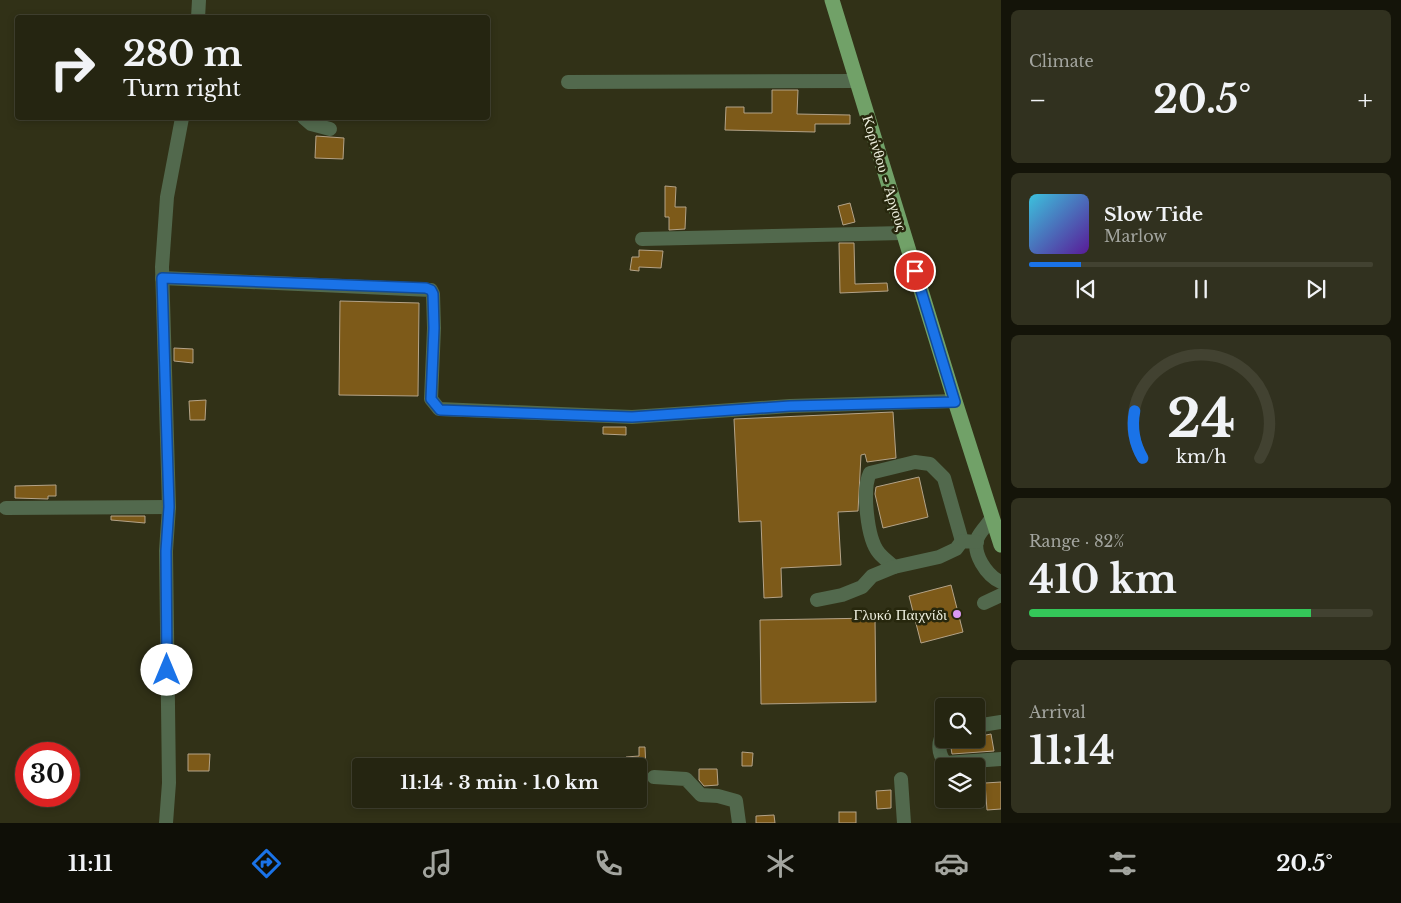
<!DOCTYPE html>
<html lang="en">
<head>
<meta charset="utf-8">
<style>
	body { margin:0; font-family:"Libre Baskerville",serif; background:#31311f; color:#f1f3f6; height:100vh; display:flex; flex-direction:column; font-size:19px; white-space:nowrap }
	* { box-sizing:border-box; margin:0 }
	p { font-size:16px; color:#a3a59f }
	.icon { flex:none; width:28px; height:28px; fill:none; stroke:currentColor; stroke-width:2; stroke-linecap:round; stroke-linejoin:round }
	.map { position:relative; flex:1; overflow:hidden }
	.side { display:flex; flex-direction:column; gap:10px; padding:10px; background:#141409; width:400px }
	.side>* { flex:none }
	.guide { position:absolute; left:15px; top:15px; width:475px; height:105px; border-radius:5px; box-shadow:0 2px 8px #0003,0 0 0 1px #424231; background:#252511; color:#f1f3f6; overflow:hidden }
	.controls { position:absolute; left:935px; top:698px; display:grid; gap:10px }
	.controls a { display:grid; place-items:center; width:50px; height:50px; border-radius:5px; background:#252511; box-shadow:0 2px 8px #0003,0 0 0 1px #424231; font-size:25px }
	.speed { position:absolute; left:15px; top:742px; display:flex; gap:10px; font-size:25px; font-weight:700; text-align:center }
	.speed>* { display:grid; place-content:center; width:65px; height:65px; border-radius:50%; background:#252511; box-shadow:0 2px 8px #0003,0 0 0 1px #424231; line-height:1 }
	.speed .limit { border:8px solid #d22; background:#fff; color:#111 }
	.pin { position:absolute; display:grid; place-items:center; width:42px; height:42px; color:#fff; margin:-21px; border:2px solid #fff; border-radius:50%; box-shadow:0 1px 5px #0007 }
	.me { position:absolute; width:55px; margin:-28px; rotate:0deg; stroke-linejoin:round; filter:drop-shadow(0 0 4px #0008) }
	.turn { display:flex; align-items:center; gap:18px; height:105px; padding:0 25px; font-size:22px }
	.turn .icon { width:65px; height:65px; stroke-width:2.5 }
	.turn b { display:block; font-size:35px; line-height:42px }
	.big { font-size:38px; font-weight:800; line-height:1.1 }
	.side .card { flex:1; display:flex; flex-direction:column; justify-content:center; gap:8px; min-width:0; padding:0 18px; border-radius:8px; background:#31311f }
	.side .dial { align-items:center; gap:0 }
	.dial svg { height:130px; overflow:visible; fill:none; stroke:#424231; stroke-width:7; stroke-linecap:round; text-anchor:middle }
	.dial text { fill:#f1f3f6; stroke:none }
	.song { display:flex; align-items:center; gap:15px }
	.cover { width:60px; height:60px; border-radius:8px; background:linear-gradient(135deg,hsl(190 70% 55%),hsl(270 70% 35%)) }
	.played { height:5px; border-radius:2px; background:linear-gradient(90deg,#1a73e8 15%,#424231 15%) }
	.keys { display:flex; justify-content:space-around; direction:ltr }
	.heat { display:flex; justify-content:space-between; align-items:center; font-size:28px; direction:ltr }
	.charge { height:8px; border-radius:4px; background:linear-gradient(90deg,#34c759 82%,#424231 0) }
	.trip { position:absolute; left:352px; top:758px; width:295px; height:50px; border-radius:5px; background:#252511; box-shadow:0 2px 8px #0003,0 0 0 1px #424231; font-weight:800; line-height:50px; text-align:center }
	.tab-bar { display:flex; height:80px; justify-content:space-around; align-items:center; background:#0f0f07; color:#a3a59f }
	.tab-bar .icon { width:35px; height:35px }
	.tab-bar .active { color:#1a73e8 }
	.tab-bar b { font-size:22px; color:#f1f3f6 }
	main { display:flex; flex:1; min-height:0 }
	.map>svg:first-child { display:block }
	.building { fill:#7d5a19; stroke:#b4a388 }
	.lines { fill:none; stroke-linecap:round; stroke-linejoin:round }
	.minor { stroke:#52694d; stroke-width:14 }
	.major { stroke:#71a168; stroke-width:15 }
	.route-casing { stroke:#114b97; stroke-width:12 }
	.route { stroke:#1a73e8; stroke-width:9 }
	.poi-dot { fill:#db99f5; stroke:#27270d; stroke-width:2 }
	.labels { text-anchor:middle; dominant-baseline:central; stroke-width:5; stroke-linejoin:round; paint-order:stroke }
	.street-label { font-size:15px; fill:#eeefdf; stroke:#27270d }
	.poi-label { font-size:15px; fill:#eeefdf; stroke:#27270d; text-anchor:end }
</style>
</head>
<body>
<main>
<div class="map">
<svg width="1001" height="823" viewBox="0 0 1001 823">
	<rect width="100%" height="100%" fill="#313117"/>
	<g class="building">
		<polygon points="772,90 798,90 797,114 850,115 850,124 815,124 815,132 725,130 726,107 744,107 744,113 772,113"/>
		<polygon points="316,136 344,138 343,159 315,158"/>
		<polygon points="665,186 676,187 675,207 686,207 685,229 669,230 669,217 665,217"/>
		<polygon points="850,203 855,222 843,225 838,206"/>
		<polygon points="839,243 854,243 855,284 887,283 888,291 840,293"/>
		<polygon points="639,250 663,251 661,268 639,267 639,271 630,270 632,257 639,257"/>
		<polygon points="340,301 419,303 418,396 339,395"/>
		<polygon points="174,348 193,349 193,363 174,361"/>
		<polygon points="206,400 205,420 190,420 189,401"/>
		<polygon points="893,412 896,458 867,462 865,454 861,455 858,511 838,512 841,565 781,568 782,597 764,598 761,521 739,522 734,419"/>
		<polygon points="603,427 626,427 626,435 603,434"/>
		<polygon points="919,477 928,517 883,528 875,494 876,487"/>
		<polygon points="56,485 56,496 48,496 48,499 15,498 15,486"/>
		<polygon points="111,516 145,516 145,523 111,520"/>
		<polygon points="951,585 963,632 921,643 909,596"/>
		<polygon points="875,618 876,702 761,704 760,620"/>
		<polygon points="991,734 994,751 952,754 950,742 976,739 976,737"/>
		<polygon points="639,747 645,747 646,770 639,770 639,766 626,766 626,757 639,756"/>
		<polygon points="742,752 753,753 752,766 742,766"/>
		<polygon points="188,754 210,754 209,771 188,771"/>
		<polygon points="699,769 717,769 718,785 704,786 699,780"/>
		<polygon points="1001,782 1001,809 987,810 985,783"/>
		<polygon points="891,790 891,808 877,809 876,791"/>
		<rect x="839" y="812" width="17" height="11"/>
		<polygon points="774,815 775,823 756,823 756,816"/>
	</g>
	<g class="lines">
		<g class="minor">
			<polyline points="198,18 199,0"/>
			<polyline points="568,82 856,81"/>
			<polyline points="304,118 311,124 330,129"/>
			<polyline points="642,239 903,233"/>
			<polyline points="162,278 431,290 433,294 434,328 431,399 439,409 632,417 790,406 955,401"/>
			<polyline points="6,508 169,507"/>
			<path d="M992,518c-4,6 -11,13 -14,19 -7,16 9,39 23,45"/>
			<path d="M894,567c-5,-5 -11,-9 -15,-14 -12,-14 -17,-64 -9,-80l45,-11 15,2 14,14 18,63"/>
			<polyline points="817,600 842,595 862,587 872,576 894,567 939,557 956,549 962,541 977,542"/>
			<polyline points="984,603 1001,595"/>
			<polyline points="976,726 1001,722"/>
			<path d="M944,733c-7,9 -6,22 2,30l55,-4"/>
			<polyline points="654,777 686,779 701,795 718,796 736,801 739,823"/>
			<polyline points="901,779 904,823"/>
			<polyline points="166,823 169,783 166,551 169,507 162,267 167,197 182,118"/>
		</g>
		<polyline class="major" points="832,0 955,401 1001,545"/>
	</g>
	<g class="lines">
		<g class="route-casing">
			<polyline id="route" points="167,670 166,551 169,507 162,278 426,288 431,290 433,294 434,328 431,399 440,410 632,417 790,406 955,402 915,271"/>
		</g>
		<use href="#route" class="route"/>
	</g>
	<circle class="poi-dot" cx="957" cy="614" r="5"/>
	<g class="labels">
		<g class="street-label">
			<text transform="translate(885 173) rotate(73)">Κορίνθου - Άργους</text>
		</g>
		<g class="poi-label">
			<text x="947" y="614">Γλυκό Παιχνίδι</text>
		</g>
	</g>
</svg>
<div class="controls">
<a><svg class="icon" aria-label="search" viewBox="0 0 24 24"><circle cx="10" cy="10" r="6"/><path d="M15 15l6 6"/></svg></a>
<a><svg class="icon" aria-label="layers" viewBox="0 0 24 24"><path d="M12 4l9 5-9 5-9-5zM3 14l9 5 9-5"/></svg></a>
</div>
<div class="speed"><div class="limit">30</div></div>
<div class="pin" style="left:915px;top:271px;background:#d93025"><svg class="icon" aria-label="arrive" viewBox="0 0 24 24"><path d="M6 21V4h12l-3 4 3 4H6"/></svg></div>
<svg class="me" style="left:167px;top:670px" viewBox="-20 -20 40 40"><circle r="19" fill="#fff"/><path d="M0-13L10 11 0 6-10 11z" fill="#1a73e8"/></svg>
<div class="trip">11:14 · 3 min · 1.0 km</div>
<div class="guide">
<div class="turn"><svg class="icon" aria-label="right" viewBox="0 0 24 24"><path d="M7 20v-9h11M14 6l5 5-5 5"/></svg><div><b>280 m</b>Turn right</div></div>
</div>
</div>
<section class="side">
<div class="card"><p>Climate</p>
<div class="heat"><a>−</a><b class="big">20.5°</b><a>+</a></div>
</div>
<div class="card">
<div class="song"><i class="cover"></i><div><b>Slow Tide</b><p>Marlow</p></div></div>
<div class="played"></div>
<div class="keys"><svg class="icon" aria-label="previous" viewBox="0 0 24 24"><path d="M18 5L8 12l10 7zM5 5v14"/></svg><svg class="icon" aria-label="pause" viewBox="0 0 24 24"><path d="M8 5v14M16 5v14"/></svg><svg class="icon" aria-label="next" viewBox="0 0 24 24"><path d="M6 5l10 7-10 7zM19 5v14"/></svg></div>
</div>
<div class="card dial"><svg viewBox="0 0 100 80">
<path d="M14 69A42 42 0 1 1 86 69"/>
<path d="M14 69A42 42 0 0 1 9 40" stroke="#1a73e8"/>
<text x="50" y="56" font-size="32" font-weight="700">24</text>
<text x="50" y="72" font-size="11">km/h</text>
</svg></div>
<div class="card"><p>Range · 82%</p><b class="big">410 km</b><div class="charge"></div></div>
<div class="card"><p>Arrival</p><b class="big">11:14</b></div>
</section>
</main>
<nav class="tab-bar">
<b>11:11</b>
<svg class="icon active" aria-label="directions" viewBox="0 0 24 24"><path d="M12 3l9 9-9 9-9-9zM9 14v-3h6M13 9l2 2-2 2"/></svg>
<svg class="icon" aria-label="music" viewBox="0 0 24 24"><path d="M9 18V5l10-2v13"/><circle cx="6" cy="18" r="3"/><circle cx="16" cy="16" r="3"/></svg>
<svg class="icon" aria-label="phone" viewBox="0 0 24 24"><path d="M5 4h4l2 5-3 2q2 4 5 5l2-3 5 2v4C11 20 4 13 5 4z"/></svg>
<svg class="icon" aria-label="climate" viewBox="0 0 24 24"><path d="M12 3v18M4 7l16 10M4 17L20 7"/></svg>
<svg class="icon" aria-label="car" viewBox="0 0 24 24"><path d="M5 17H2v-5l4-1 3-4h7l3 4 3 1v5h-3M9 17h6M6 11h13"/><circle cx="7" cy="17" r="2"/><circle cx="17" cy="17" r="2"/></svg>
<svg class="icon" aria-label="filters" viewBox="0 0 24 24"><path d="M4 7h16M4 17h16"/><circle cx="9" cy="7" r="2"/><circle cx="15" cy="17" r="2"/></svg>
<b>20.5°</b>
</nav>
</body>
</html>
